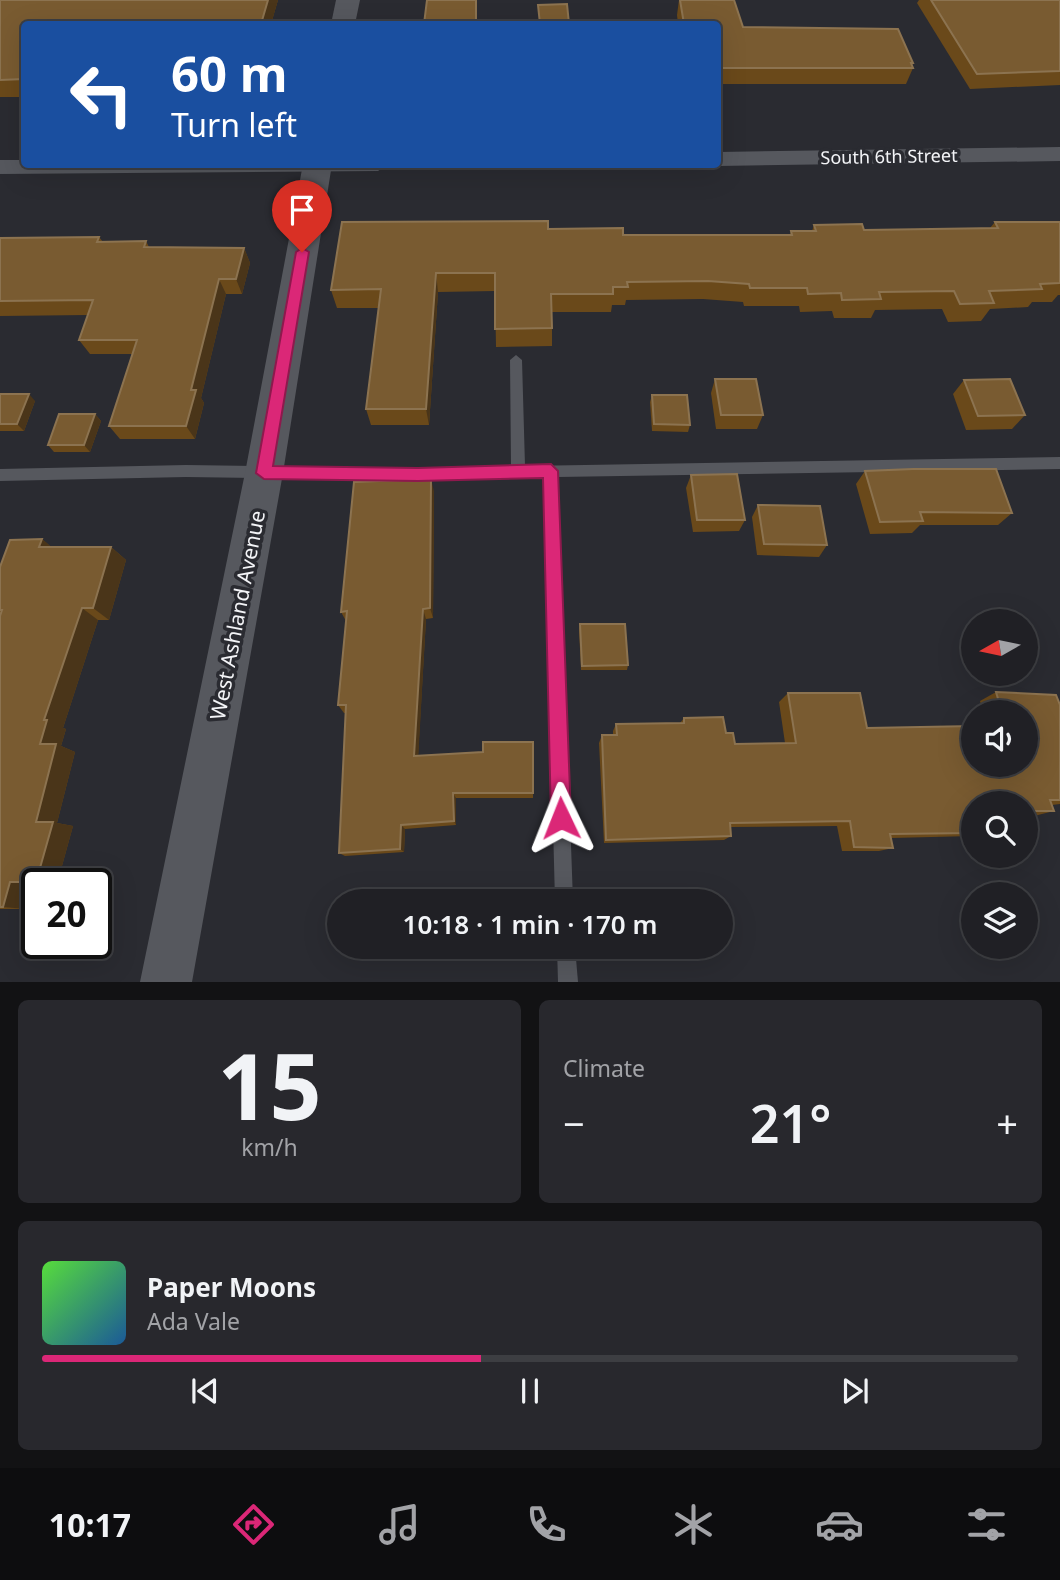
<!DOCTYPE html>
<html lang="en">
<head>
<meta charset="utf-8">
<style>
	body { margin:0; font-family:"Noto Sans",sans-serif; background:#28282d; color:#f1f3f6; height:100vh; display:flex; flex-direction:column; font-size:26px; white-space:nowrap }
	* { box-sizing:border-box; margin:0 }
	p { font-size:23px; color:#a2a3a7 }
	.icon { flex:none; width:38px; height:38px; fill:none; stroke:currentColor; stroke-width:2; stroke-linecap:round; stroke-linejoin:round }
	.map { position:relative; height:982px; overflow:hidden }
	.sheet { display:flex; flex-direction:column; gap:18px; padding:18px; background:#121214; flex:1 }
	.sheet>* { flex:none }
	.banner { position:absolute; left:21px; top:21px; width:700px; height:147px; border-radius:7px; box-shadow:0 7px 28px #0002,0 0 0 2px #3d3e42; background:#1a4fa0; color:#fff; overflow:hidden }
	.needle { width:46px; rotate:261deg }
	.tools { position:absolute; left:961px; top:609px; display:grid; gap:14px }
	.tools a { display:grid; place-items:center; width:77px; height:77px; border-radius:50%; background:#202025; box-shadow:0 7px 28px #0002,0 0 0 2px #3d3e42; font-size:35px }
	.speed { position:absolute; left:21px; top:868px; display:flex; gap:14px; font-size:35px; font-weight:700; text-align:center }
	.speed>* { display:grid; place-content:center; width:91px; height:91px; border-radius:50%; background:#202025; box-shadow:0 7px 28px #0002,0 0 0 2px #3d3e42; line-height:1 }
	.speed .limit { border:4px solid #111; border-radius:10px; background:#fff; color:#111 }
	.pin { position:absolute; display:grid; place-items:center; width:60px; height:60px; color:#fff; margin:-72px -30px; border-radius:50% 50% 50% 0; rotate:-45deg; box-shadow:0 0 7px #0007 }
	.pin .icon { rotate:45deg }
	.me { position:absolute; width:77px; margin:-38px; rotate:358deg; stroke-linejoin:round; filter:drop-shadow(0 0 5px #0008) }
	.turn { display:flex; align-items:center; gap:24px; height:147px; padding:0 35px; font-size:32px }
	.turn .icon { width:91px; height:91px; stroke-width:2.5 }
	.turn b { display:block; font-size:49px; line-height:60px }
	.big { font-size:52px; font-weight:600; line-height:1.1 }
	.sheet .card { flex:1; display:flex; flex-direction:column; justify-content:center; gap:10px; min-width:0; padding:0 24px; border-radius:10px; background:#28282d }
	.sheet .dial { align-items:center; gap:0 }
	.dial b { font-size:91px; line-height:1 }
	.song { display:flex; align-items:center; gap:21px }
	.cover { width:84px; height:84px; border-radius:10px; background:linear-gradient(135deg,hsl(110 70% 55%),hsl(210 70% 35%)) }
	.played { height:7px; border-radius:4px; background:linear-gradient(90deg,#db2777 45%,#3d3e42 45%) }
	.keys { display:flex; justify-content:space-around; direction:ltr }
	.heat { display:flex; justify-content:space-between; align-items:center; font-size:38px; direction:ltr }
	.sheet .tiles { flex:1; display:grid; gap:18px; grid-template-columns:1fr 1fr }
	.card:last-child { grid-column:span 2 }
	.trip { position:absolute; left:327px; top:889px; width:406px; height:70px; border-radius:35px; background:#202025; box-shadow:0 7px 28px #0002,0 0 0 2px #3d3e42; font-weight:600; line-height:70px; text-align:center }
	.dock { display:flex; height:112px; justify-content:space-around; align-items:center; background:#0d0d0f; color:#a2a3a7 }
	.dock .icon { width:49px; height:49px }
	.dock .selected { color:#db2777 }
	.dock b { font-size:32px; color:#f1f3f6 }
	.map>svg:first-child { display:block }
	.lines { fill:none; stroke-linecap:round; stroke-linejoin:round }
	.lane { fill:#56585e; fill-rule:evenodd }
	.street { fill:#56585e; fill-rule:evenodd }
	.secondary { fill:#56585e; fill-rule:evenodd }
	.wall { fill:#6a491a }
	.shaded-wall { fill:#4a3519 }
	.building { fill:#795b31; stroke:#8c7350; stroke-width:2 }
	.route { fill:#db2777; stroke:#8e194d; stroke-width:2 }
	.labels { text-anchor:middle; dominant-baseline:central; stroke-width:7; stroke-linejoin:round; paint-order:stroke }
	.far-street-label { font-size:18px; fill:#f3f4f7; stroke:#2a2b31 }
	.street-label { font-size:21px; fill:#f3f4f7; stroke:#2a2b31 }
</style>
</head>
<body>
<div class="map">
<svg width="1060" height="982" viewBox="0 0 1060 982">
	<rect width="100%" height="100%" fill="#2a2b31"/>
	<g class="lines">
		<g class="lane">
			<polygon points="516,355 522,360 525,466 1060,457 1060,469 558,477 573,901 555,901 544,478 418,480 186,477 0,481 0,469 186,465 418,468 511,467 510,360"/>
			<polygon points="557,947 575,947 578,982 558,982"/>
		</g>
		<g class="street">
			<polygon points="1060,147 1060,161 718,166 713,164 718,164 718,152"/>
			<polygon points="0,160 24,160 24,164 388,164 378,171 0,174"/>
		</g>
		<g class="secondary">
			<polygon points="336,0 360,0 355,24 331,24"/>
			<polygon points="303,164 332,164 283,473 192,982 140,982 245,473"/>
		</g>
	</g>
	<g class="wall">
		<polygon points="0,0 278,0 271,24 24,24 24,97 0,97"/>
		<polygon points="679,0 743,27 913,63 912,66 913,68 906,84 718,84 718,24 678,24 677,15"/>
		<polygon points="919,0 1060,0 1060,85 970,89 917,3"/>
		<polygon points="995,222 1060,222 1060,295 1058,295 1052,302 1032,302 1028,307 990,309 981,321 948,322 942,309 875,310 871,318 834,318 832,311 800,312 799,306 744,306 743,302 703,299 626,300 625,305 612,305 611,312 552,312 552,346 496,347 495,291 438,292 429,425 371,425 366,409 379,308 337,308 331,290 548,229 623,235 790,235 791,231 812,231 814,225 864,230 990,228"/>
		<polygon points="99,237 103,242 146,241 149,247 244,248 250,263 242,294 226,294 201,398 204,403 195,439 120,439 109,426 132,354 90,354 79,340 88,315 0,316 0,238"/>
		<polygon points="715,379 763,415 757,429 716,429 711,393"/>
		<polygon points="964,380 1025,415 1012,429 966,430 953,394"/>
		<polygon points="0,394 35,401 24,431 0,431"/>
		<polygon points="652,395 690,425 688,432 652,431 650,402"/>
		<polygon points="95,414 101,421 90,452 54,452 48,445"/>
		<polygon points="865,471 1012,513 998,525 920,525 912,533 870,534 856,484"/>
		<polygon points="691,475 745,520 739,531 693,532 686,488"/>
		<polygon points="434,491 433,618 426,619 418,756 483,752 533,742 533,798 456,798 456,825 405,829 404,852 345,856 339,853 346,713 344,713 338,705 346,621 341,612"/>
		<polygon points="758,505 827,545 819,557 757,555 752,517"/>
		<polygon points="42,539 51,547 111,547 126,560 109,620 98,620 63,728 66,729 61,746 75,752 57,823 73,826 57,884 32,884 26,909 0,909 0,567"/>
		<polygon points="580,624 628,665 627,670 581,670 579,629"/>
		<polygon points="996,692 1060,705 1060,804 1052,805 1054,811 1034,816 1026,816 1026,803 973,803 973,836 891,838 893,848 879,851 842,851 837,826 730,827 731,836 724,840 604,843 599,743 602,735 613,735 613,731 616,724 680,723 684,718 726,733 735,744 785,743 779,702 788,693 867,728 973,765 1026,712 983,712 980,701"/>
	</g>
	<g class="shaded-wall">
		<polygon points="268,0 278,0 271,24 261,24"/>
		<polygon points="244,248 250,263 242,294 236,279"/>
		<polygon points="436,273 438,292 429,425 426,409"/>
		<polygon points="219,279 226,294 201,398 204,403 195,439 186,426 191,390"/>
		<polygon points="29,394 35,401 24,431 17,424"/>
		<polygon points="95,414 101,421 90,452 84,445"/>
		<polygon points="431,479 434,491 433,618 430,608"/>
		<polygon points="42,539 59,553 39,547"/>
		<polygon points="111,547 126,560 109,620 93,608"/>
		<polygon points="82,608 98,620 63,728 66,729 61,746 75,752 57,823 73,826 57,884 36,882 36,822 40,744 44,720"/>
		<polygon points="423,609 426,619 418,762 414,756"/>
		<polygon points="453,793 456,798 456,825 454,821"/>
		<polygon points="401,825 405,829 404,852 400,849"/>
		<polygon points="10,882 32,884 26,909 3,907"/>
	</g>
	<g class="building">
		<polygon points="0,0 268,0 261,24 24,24 24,79 0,80"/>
		<polygon points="427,0 476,0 476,24 424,24"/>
		<polygon points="680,0 734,0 743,27 898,29 913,63 911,63 913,68 718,68 718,24 684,24"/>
		<polygon points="931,0 1060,0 1060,71 977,74"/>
		<polygon points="567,4 569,24 540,24 538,5"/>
		<polygon points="548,221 548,229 623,228 623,235 792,235 791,231 816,231 814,225 862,224 864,230 998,228 995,222 1060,222 1060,283 1040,284 1042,289 989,291 994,303 960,304 954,291 879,292 881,299 842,300 841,293 808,294 807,288 750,288 749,284 708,281 627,282 628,287 613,287 613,294 551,294 552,328 495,329 495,273 436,273 426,409 366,409 381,289 331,290 342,222"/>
		<polygon points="99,237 97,242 146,241 144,247 244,248 236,279 219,279 191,390 196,390 186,426 109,426 137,340 79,340 93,300 0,301 0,238"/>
		<polygon points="715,379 756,379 763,415 721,415"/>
		<polygon points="1010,379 1025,415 978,416 964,380"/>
		<polygon points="0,394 29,394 17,424 0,424"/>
		<polygon points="652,395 687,395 690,425 654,424"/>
		<polygon points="59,414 95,414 84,445 48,445"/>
		<polygon points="913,469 996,469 1012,513 920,512 923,521 880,522 865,471"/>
		<polygon points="737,474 745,520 697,520 691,475"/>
		<polygon points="431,479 430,608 423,609 414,756 483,752 483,742 533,742 533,793 453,793 454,821 401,825 400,849 339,853 346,705 338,705 347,611 341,612 354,482"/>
		<polygon points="758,505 820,506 827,545 764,544"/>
		<polygon points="42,539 39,547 111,547 93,608 82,608 44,720 47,720 40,744 56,744 36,822 53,822 36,882 10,882 3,907 0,907 0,616 2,610 0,610 0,567 10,540"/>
		<polygon points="580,624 625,624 628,665 582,666"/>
		<polygon points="996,692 1056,695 1060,705 1060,800 1050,800 1054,811 1026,811 1026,803 973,803 973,833 890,834 893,848 854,847 850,821 730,823 731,836 606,840 602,735 617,735 616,724 684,723 684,718 723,717 726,733 733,733 735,744 796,743 788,693 860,693 867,728 973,726 973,765 1026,765 1026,712 1002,712"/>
	</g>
	<polygon class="route" points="302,248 309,252 273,466 418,468 551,464 558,471 571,818 568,825 561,828 554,825 551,818 543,478 418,481 264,479 256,473 296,252"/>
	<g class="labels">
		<g class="far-street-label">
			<text transform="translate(889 156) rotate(-1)">South 6th Street</text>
		</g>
		<g class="street-label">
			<text transform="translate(237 615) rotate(-79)">West Ashland Avenue</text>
		</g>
	</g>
</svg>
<div class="tools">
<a><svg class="needle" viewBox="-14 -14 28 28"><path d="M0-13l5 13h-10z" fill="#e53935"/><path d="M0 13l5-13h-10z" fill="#a2a3a7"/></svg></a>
<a><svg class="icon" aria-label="sound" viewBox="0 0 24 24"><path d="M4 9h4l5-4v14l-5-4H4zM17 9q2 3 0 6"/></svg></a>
<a><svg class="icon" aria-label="search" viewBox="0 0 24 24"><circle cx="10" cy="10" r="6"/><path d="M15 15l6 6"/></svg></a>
<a><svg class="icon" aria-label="layers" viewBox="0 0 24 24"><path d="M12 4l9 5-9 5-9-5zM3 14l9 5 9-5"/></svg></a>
</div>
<div class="speed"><div class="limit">20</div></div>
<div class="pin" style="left:302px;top:252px;background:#d93025"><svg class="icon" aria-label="arrive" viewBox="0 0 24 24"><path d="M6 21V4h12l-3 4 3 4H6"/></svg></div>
<svg class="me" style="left:561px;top:818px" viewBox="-20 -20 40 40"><path d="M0-17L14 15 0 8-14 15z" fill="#db2777" stroke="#fff" stroke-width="4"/></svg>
<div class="trip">10:18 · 1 min · 170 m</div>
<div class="banner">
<div class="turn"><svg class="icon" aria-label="left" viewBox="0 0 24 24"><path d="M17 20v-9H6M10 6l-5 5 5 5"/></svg><div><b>60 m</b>Turn left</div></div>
</div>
</div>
<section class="sheet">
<div class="tiles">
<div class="card dial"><b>15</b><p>km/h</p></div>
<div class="card"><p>Climate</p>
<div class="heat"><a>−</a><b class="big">21°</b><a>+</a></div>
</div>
<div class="card">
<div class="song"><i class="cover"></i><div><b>Paper Moons</b><p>Ada Vale</p></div></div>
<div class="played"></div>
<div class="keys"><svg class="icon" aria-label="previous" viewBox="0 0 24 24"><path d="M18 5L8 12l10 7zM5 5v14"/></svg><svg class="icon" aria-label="pause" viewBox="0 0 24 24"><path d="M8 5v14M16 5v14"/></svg><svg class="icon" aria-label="next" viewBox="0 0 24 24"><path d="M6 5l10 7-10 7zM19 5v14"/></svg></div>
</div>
</div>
</section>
<nav class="dock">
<b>10:17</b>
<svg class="icon selected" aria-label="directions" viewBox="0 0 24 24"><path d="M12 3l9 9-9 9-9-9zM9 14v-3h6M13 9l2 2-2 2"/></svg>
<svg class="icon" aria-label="music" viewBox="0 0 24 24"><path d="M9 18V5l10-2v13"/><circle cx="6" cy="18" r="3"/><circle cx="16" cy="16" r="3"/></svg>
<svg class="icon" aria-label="phone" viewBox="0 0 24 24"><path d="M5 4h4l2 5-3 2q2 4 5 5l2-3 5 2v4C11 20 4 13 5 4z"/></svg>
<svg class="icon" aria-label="climate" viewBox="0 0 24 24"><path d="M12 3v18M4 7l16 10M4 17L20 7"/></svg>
<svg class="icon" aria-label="car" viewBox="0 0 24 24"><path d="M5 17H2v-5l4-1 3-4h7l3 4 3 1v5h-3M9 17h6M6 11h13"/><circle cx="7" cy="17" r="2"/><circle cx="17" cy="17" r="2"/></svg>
<svg class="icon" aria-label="filters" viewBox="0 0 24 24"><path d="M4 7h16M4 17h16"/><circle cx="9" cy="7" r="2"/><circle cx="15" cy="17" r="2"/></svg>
</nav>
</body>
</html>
